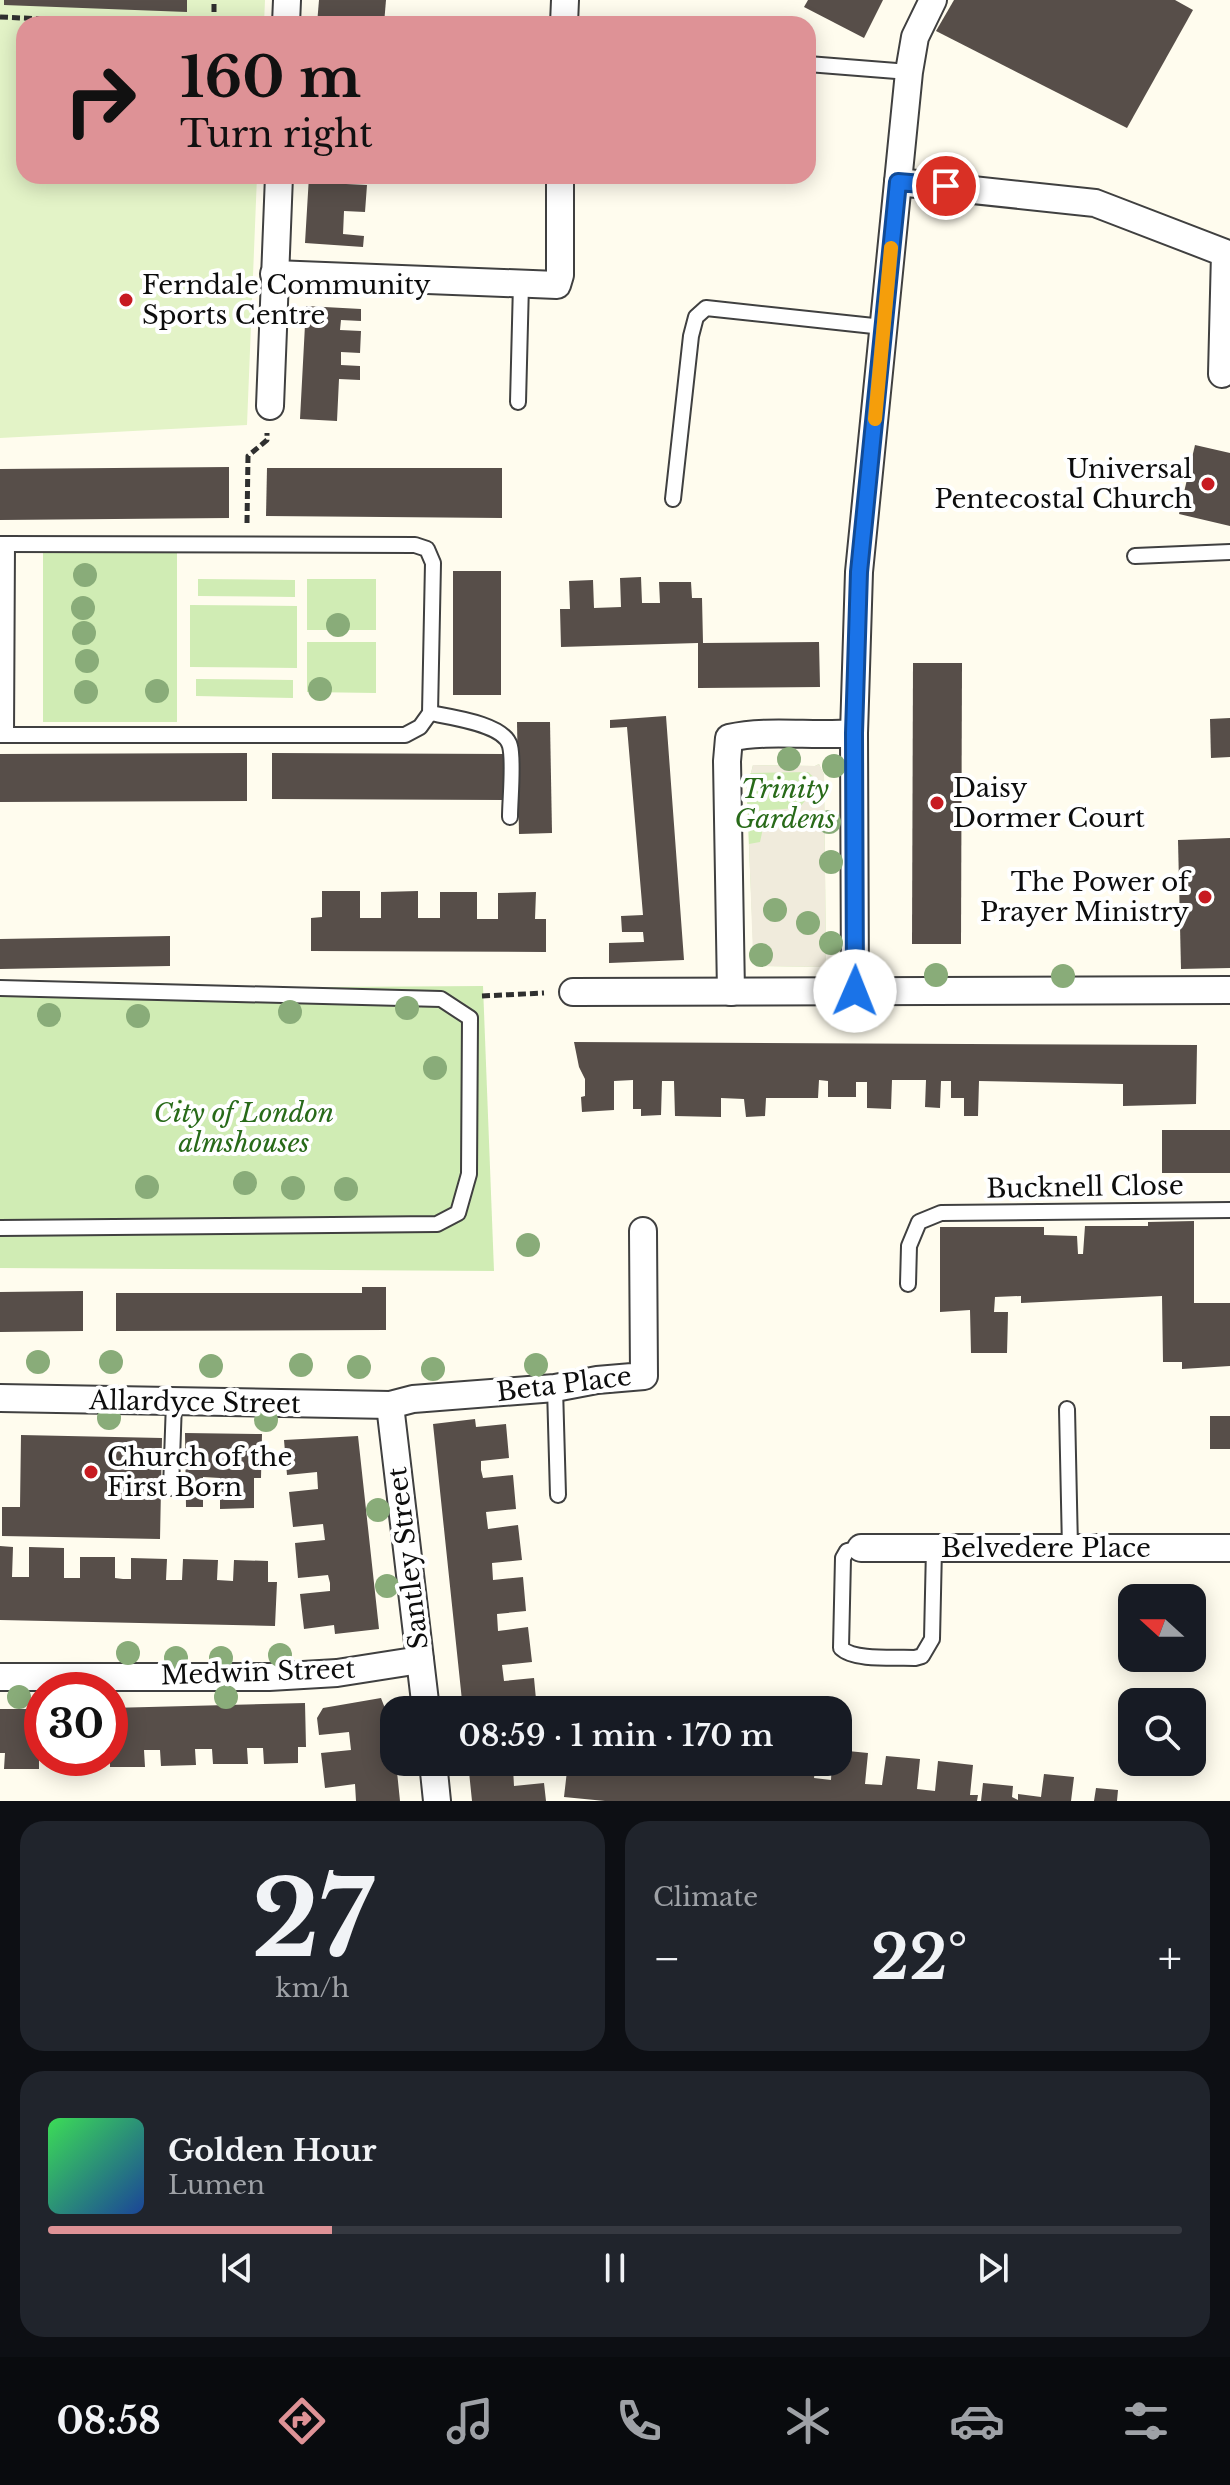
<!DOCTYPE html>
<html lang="en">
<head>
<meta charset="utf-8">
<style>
	body { margin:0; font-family:"Libre Baskerville",serif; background:#20242c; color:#f1f3f6; height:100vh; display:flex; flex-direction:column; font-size:30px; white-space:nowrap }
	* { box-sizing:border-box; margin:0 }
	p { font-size:26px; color:#9ea1a6 }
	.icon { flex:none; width:44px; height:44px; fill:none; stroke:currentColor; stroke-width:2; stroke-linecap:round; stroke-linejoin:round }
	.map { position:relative; height:1801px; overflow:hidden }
	.side { display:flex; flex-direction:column; gap:20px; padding:20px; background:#0d0f14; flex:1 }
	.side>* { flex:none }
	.banner { position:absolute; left:16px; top:16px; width:800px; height:168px; border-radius:24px; box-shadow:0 4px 20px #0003; background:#de9296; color:#111; overflow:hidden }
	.needle { width:52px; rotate:291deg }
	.fabs { position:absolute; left:1118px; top:1584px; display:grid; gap:16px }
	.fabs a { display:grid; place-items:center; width:88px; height:88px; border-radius:16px; background:#171b24; box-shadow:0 4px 20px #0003; font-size:40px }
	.speed { position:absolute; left:24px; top:1672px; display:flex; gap:16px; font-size:40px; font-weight:700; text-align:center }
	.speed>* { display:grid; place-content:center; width:104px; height:104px; border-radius:50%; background:#171b24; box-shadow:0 4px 20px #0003; line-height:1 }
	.speed .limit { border:12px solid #d22; background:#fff; color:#111 }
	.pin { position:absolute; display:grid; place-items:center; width:68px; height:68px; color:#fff; margin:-34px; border:4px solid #fff; border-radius:50%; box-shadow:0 2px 8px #0007 }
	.me { position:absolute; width:88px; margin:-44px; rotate:1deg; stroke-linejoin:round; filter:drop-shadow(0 0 6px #0008) }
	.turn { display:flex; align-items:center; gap:28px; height:168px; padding:0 32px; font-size:36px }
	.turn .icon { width:104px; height:104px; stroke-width:2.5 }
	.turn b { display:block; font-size:56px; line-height:68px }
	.big { font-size:60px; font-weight:600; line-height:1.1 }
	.side .tile { flex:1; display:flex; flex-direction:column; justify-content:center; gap:12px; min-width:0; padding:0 28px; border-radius:24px; background:#20242c }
	.side .dial { align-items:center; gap:0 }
	.dial b { font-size:104px; line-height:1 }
	.song { display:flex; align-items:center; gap:24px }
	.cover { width:96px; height:96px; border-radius:12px; background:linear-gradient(135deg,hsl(130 70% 55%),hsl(220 70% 35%)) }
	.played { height:8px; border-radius:4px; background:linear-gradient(90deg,#de9296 25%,#363941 25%) }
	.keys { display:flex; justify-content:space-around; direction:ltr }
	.heat { display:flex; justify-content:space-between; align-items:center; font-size:44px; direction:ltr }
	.side .tiles { flex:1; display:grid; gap:20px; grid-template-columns:1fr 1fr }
	.tile:last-child { grid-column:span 2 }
	.trip { position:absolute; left:380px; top:1696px; width:472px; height:80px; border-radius:24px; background:#171b24; box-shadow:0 4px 20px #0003; font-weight:600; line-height:80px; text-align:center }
	.tabs { display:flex; height:128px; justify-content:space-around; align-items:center; background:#090b0e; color:#9ea1a6 }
	.tabs .icon { width:56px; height:56px }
	.tabs .current { color:#de9296 }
	.tabs b { font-size:36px; color:#f1f3f6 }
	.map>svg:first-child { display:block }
	.green { fill:#d0ecb4 }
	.pitch { fill:#e3f3c7 }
	.plaza { fill:#f0ebdc }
	.building { fill:#574e49 }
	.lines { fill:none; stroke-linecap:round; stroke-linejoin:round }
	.service-casing { stroke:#404040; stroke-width:18 }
	.minor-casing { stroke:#404040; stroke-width:30 }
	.path { stroke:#2f2f2f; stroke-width:5; stroke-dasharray:8 4; stroke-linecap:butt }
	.service { stroke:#fff; stroke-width:14 }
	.minor { stroke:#fff; stroke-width:26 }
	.tree { fill:#89ac79 }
	.route-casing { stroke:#114b97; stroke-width:20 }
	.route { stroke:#1a73e8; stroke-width:14 }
	.slow { stroke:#f59e0b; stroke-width:14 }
	.poi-dot { fill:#c71b21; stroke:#fff; stroke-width:3 }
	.labels { text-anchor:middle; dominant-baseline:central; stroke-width:8; stroke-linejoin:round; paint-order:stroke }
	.poi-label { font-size:26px; fill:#0d0d0d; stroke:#fff; text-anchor:start }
	.park-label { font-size:26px; font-style:italic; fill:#286a19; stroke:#fff }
	.street-label { font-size:26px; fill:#0d0d0d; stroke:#fff }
</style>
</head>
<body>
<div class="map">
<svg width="1230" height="1801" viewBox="0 0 1230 1801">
	<rect width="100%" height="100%" fill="#fffcee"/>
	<g class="green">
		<rect x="43" y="552" width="134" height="170"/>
		<polygon points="198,579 295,580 295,597 198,596"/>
		<rect x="307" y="579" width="69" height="51"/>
		<polygon points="190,605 297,606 297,668 190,667"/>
		<polygon points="307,642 376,642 376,693 307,692"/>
		<polygon points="196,679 293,680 293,698 196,696"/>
		<polygon points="819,764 824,775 826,967 762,966 753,940 746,777 751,773 753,765 815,766"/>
		<polygon points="483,986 494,1271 0,1268 0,989"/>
	</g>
	<polygon class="pitch" points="0,0 265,0 264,24 24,24 24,176 257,176 247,425 0,438"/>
	<polygon class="plaza" points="819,764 824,775 826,967 762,966 753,956 749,844 760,842 767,810 799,808 820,783 808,772 751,773 753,765 815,766"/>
	<g class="building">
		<polygon points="4,0 187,0 187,12 4,5"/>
		<polygon points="319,0 386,0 384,24 317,24"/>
		<polygon points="808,0 883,0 864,38 804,7"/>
		<polygon points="954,0 1175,0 1193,10 1127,128 936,31"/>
		<polygon points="309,176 346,176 346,184 367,185 365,212 344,211 343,234 364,236 363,247 305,243"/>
		<polygon points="306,306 361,309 361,321 341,320 340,330 361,331 360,353 341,352 341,365 360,366 360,380 339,379 337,421 300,419"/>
		<polygon points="1195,445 1230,453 1230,526 1179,514"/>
		<polygon points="229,467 229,518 0,520 0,469"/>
		<polygon points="267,468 502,468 502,518 266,516"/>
		<rect x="453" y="571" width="48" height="124"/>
		<polygon points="641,577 642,603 660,603 659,582 691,582 692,598 702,598 703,643 819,642 820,687 698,688 698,643 561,647 560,609 570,609 569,581 593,580 594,608 621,607 620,578"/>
		<polygon points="913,663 962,663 961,944 912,944"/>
		<polygon points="666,716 684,960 609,963 609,943 644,942 643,932 622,932 621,916 643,915 627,727 610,728 610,720"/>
		<polygon points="1230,718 1230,757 1211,758 1210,719"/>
		<polygon points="517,722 550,722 552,833 519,834"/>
		<polygon points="247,753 247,801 0,802 0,754"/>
		<polygon points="272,753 503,754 503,800 272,799"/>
		<polygon points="1230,838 1230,968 1181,969 1178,840"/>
		<polygon points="322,891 360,891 360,918 381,918 381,892 418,891 418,918 440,918 440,892 477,892 477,919 498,919 498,893 536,892 535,919 546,919 546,952 311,951 311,918 322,917"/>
		<polygon points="170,936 170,966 0,969 0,939"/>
		<polygon points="574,1042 1197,1045 1196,1104 1123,1106 1123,1084 979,1081 978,1116 964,1116 964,1098 951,1098 951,1081 941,1081 940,1108 925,1107 926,1080 892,1080 891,1109 867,1108 867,1082 856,1082 856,1097 828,1097 828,1081 819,1080 818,1098 766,1098 765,1116 746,1117 744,1099 721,1098 721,1117 675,1116 674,1081 662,1081 661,1115 641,1116 641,1109 633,1109 633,1080 614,1081 614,1110 582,1112 581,1097 585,1096 585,1079 579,1067"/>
		<rect x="1162" y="1130" width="68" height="43"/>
		<polygon points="1194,1221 1194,1303 1230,1303 1230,1366 1182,1369 1182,1362 1163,1362 1162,1296 1021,1303 1021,1296 995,1297 994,1312 1008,1312 1007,1353 971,1353 970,1310 940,1312 940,1227 1044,1227 1044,1235 1077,1236 1078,1254 1083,1254 1085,1226 1148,1226 1148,1222"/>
		<polygon points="362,1287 386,1287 386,1330 116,1331 116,1293 362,1293"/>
		<polygon points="83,1291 83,1331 0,1332 0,1292"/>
		<rect x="1210" y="1416" width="20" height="33"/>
		<polygon points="475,1419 476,1427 506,1424 509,1458 481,1461 481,1470 483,1478 513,1475 516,1509 486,1512 488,1529 518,1525 522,1560 492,1563 493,1580 523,1577 526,1611 497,1614 498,1631 528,1627 532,1662 502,1665 504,1681 534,1678 537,1710 463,1710 433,1424"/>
		<polygon points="185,1433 262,1434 261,1478 254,1478 254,1508 220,1509 220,1478 203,1477 203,1507 186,1507"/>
		<polygon points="21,1435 162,1438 160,1539 2,1536 2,1507 20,1507"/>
		<polygon points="358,1436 379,1629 335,1634 334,1625 304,1629 300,1594 330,1591 330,1583 328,1575 298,1578 295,1543 325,1540 323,1524 293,1527 289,1492 318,1489 317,1472 287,1475 284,1440"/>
		<polygon points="0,1546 13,1547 12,1577 29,1577 29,1547 64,1548 64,1578 80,1578 80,1557 115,1557 115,1578 123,1579 131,1579 131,1558 167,1559 166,1580 182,1580 183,1559 218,1560 217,1580 233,1581 234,1560 268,1561 268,1582 277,1582 275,1626 0,1620"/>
		<polygon points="381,1698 386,1711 394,1762 396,1762 400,1801 356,1801 355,1784 325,1788 323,1770 321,1753 351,1750 349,1732 319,1735 317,1718 323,1708"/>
		<polygon points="305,1703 306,1747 298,1747 298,1763 264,1764 263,1748 247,1748 248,1764 213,1764 212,1749 195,1749 196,1765 161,1766 160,1750 144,1750 145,1767 110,1767 110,1708"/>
		<polygon points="0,1709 42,1709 42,1753 39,1753 39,1769 4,1769 5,1753 0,1753"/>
		<polygon points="838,1750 868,1753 865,1784 882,1785 886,1756 920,1759 917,1789 935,1791 938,1761 973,1765 970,1795 978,1795 977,1801 605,1801 564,1797 568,1762 662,1762 678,1764 678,1762 713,1762 713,1768 729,1770 730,1762 765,1762 764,1773 780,1775 781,1762 816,1762 814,1778 831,1780 832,1762 838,1762"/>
		<polygon points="59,1758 93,1758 93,1768 59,1769"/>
		<polygon points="468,1762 542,1762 542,1765 513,1768 514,1786 544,1783 546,1801 472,1801"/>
		<polygon points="1044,1774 1074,1777 1071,1801 981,1801 983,1783 1013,1786 1012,1797 1018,1800 1018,1794 1041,1797"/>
		<polygon points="1096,1788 1118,1790 1117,1801 1094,1801"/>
	</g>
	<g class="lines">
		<g class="service-casing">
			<g id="service">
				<polyline points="808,64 909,72"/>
				<polyline points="518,402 521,284"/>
				<polyline points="673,499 691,336 696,317 706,308 883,327"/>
				<polyline points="0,544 415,545 427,549 433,563 430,713 420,727 405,735 0,735"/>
				<polyline points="1135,556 1230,552"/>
				<path d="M430,713c20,4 75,11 80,33 4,15 0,54 0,71"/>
				<polyline points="6,734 7,544"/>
				<polyline points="0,988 441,999 470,1018 469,1174 458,1213 437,1224 0,1228"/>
				<polyline points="908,1284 909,1246 919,1222 941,1213 1230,1210"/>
				<polyline points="555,1388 558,1495"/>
				<polyline points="1067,1409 1070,1548"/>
				<polyline points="171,1488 174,1402"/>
				<path d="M861,1548l-14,3 -4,7 -2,90c13,13 55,9 74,10l7,-2 10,-17 2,-91"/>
			</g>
		</g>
		<g class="minor-casing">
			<g id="minor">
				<polyline points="286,24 287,0"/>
				<polyline points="564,24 565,0"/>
				<polyline points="898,182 1095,203 1225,253 1222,374"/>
				<polyline points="274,274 557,285 560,275 560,176"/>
				<polyline points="270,406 279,176"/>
				<polyline points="855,991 854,733 859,572 909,72 915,37 933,0"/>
				<polyline points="573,992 1230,990"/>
				<path d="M731,992l-4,-231 2,-23c41,-9 84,-1 125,-5"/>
				<polyline points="0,1398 390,1405 413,1399 555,1388 597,1380 644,1376 643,1231"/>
				<polyline points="390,1405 426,1710"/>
				<polyline points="861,1548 1230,1548"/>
				<polyline points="0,1677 269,1677 337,1673 420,1660"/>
				<polyline points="433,1762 437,1801"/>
			</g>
		</g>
		<g class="path">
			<polyline points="0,17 158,24"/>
			<polyline points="214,24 214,0"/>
			<polyline points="247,523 248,456 267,440 267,433"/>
			<polyline points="482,996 544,993"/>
		</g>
		<use href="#service" class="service"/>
		<use href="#minor" class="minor"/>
	</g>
	<g class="tree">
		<circle cx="85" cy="575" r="12"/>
		<circle cx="83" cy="608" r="12"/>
		<circle cx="338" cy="625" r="12"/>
		<circle cx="84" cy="633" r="12"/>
		<circle cx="87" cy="661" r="12"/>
		<circle cx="320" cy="689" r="12"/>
		<circle cx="157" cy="691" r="12"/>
		<circle cx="86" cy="692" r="12"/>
		<circle cx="789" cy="759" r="12"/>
		<circle cx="834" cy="766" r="12"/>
		<circle cx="829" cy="822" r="12"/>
		<circle cx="831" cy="862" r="12"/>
		<circle cx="775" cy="910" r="12"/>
		<circle cx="808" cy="923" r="12"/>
		<circle cx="831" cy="943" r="12"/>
		<circle cx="761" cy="955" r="12"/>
		<circle cx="936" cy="975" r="12"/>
		<circle cx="1063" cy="976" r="12"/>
		<circle cx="407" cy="1008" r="12"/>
		<circle cx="290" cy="1012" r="12"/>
		<circle cx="49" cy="1015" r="12"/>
		<circle cx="138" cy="1016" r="12"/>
		<circle cx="435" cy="1068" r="12"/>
		<circle cx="245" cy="1183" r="12"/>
		<circle cx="147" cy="1187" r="12"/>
		<circle cx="293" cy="1188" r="12"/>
		<circle cx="346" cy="1189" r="12"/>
		<circle cx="528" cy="1245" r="12"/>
		<circle cx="38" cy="1362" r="12"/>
		<circle cx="111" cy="1362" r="12"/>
		<circle cx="301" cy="1365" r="12"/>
		<circle cx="536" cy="1365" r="12"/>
		<circle cx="211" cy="1366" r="12"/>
		<circle cx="359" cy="1367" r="12"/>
		<circle cx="433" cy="1369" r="12"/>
		<circle cx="109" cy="1418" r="12"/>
		<circle cx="266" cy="1420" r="12"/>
		<circle cx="378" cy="1510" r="12"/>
		<circle cx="387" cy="1586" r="12"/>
		<circle cx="128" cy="1653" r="12"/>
		<circle cx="280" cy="1655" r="12"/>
		<circle cx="176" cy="1658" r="12"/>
		<circle cx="221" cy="1658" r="12"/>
		<circle cx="19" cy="1697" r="12"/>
		<circle cx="226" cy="1697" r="12"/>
	</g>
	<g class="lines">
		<g class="route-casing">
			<polyline id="route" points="855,991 854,733 859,572 898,182 946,186"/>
		</g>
		<use href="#route" class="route"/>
		<polyline class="slow" points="875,419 891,248"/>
	</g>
	<g class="poi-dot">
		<circle cx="126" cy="300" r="8"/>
		<circle cx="1208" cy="484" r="8"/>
		<circle cx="937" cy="803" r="8"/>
		<circle cx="1205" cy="897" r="8"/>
		<circle cx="91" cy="1472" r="8"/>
	</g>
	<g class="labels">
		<g class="poi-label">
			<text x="142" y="285">Ferndale Community<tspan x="142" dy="30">Sports Centre</tspan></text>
			<text x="1192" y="469" text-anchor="end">Universal<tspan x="1192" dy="30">Pentecostal Church</tspan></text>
			<text x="953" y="788">Daisy<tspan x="953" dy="30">Dormer Court</tspan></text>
			<text x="1189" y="882" text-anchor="end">The Power of<tspan x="1189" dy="30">Prayer Ministry</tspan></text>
			<text x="107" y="1457">Church of the<tspan x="107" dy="30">First Born</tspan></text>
		</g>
		<g class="park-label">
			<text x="785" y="789">Trinity<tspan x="785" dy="30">Gardens</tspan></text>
			<text x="244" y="1113">City of London<tspan x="244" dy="30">almshouses</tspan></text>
		</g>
		<g class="street-label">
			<text transform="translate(1085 1187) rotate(-1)">Bucknell Close</text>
			<text transform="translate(564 1384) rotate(-7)">Beta Place</text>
			<text transform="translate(195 1402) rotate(1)">Allardyce Street</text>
			<text x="1046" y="1548">Belvedere Place</text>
			<text transform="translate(408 1558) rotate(-97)">Santley Street</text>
			<text transform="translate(258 1672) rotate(-2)">Medwin Street</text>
		</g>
	</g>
</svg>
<div class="fabs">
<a><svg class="needle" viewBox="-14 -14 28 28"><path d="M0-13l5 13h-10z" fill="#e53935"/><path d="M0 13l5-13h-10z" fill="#9ea1a6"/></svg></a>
<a><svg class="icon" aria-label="search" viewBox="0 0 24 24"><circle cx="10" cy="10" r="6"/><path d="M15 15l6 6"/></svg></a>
</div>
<div class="speed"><div class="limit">30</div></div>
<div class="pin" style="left:946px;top:186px;background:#d93025"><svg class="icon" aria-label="arrive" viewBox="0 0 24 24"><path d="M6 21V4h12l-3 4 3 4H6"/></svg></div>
<svg class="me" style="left:855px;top:991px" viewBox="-20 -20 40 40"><circle r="19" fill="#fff"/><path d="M0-13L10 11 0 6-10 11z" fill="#1a73e8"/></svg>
<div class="trip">08:59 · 1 min · 170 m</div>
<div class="banner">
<div class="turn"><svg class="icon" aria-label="right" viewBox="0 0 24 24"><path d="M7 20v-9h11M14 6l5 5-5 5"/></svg><div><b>160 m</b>Turn right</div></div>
</div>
</div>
<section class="side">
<div class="tiles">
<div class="tile dial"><b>27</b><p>km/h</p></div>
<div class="tile"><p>Climate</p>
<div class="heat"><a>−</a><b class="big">22°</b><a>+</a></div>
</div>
<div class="tile">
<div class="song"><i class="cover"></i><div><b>Golden Hour</b><p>Lumen</p></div></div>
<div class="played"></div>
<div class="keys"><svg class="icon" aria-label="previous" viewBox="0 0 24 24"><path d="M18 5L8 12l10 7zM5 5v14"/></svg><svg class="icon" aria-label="pause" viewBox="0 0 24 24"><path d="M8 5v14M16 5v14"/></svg><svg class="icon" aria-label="next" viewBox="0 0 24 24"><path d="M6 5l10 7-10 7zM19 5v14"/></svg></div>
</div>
</div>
</section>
<nav class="tabs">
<b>08:58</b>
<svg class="icon current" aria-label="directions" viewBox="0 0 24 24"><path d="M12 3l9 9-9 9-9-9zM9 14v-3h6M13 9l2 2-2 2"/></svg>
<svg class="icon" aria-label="music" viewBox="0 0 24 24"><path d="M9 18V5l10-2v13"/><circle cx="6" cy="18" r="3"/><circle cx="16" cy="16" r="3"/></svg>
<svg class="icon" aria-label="phone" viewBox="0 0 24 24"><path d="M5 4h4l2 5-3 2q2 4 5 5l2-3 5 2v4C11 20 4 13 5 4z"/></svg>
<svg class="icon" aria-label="climate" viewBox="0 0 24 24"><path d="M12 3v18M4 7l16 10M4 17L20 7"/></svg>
<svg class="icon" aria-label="car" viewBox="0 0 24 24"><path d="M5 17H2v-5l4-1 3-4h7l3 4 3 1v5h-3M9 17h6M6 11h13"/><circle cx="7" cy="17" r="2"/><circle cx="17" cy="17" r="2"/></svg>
<svg class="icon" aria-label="filters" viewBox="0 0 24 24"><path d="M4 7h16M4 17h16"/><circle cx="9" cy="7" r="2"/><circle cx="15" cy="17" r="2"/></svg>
</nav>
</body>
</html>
